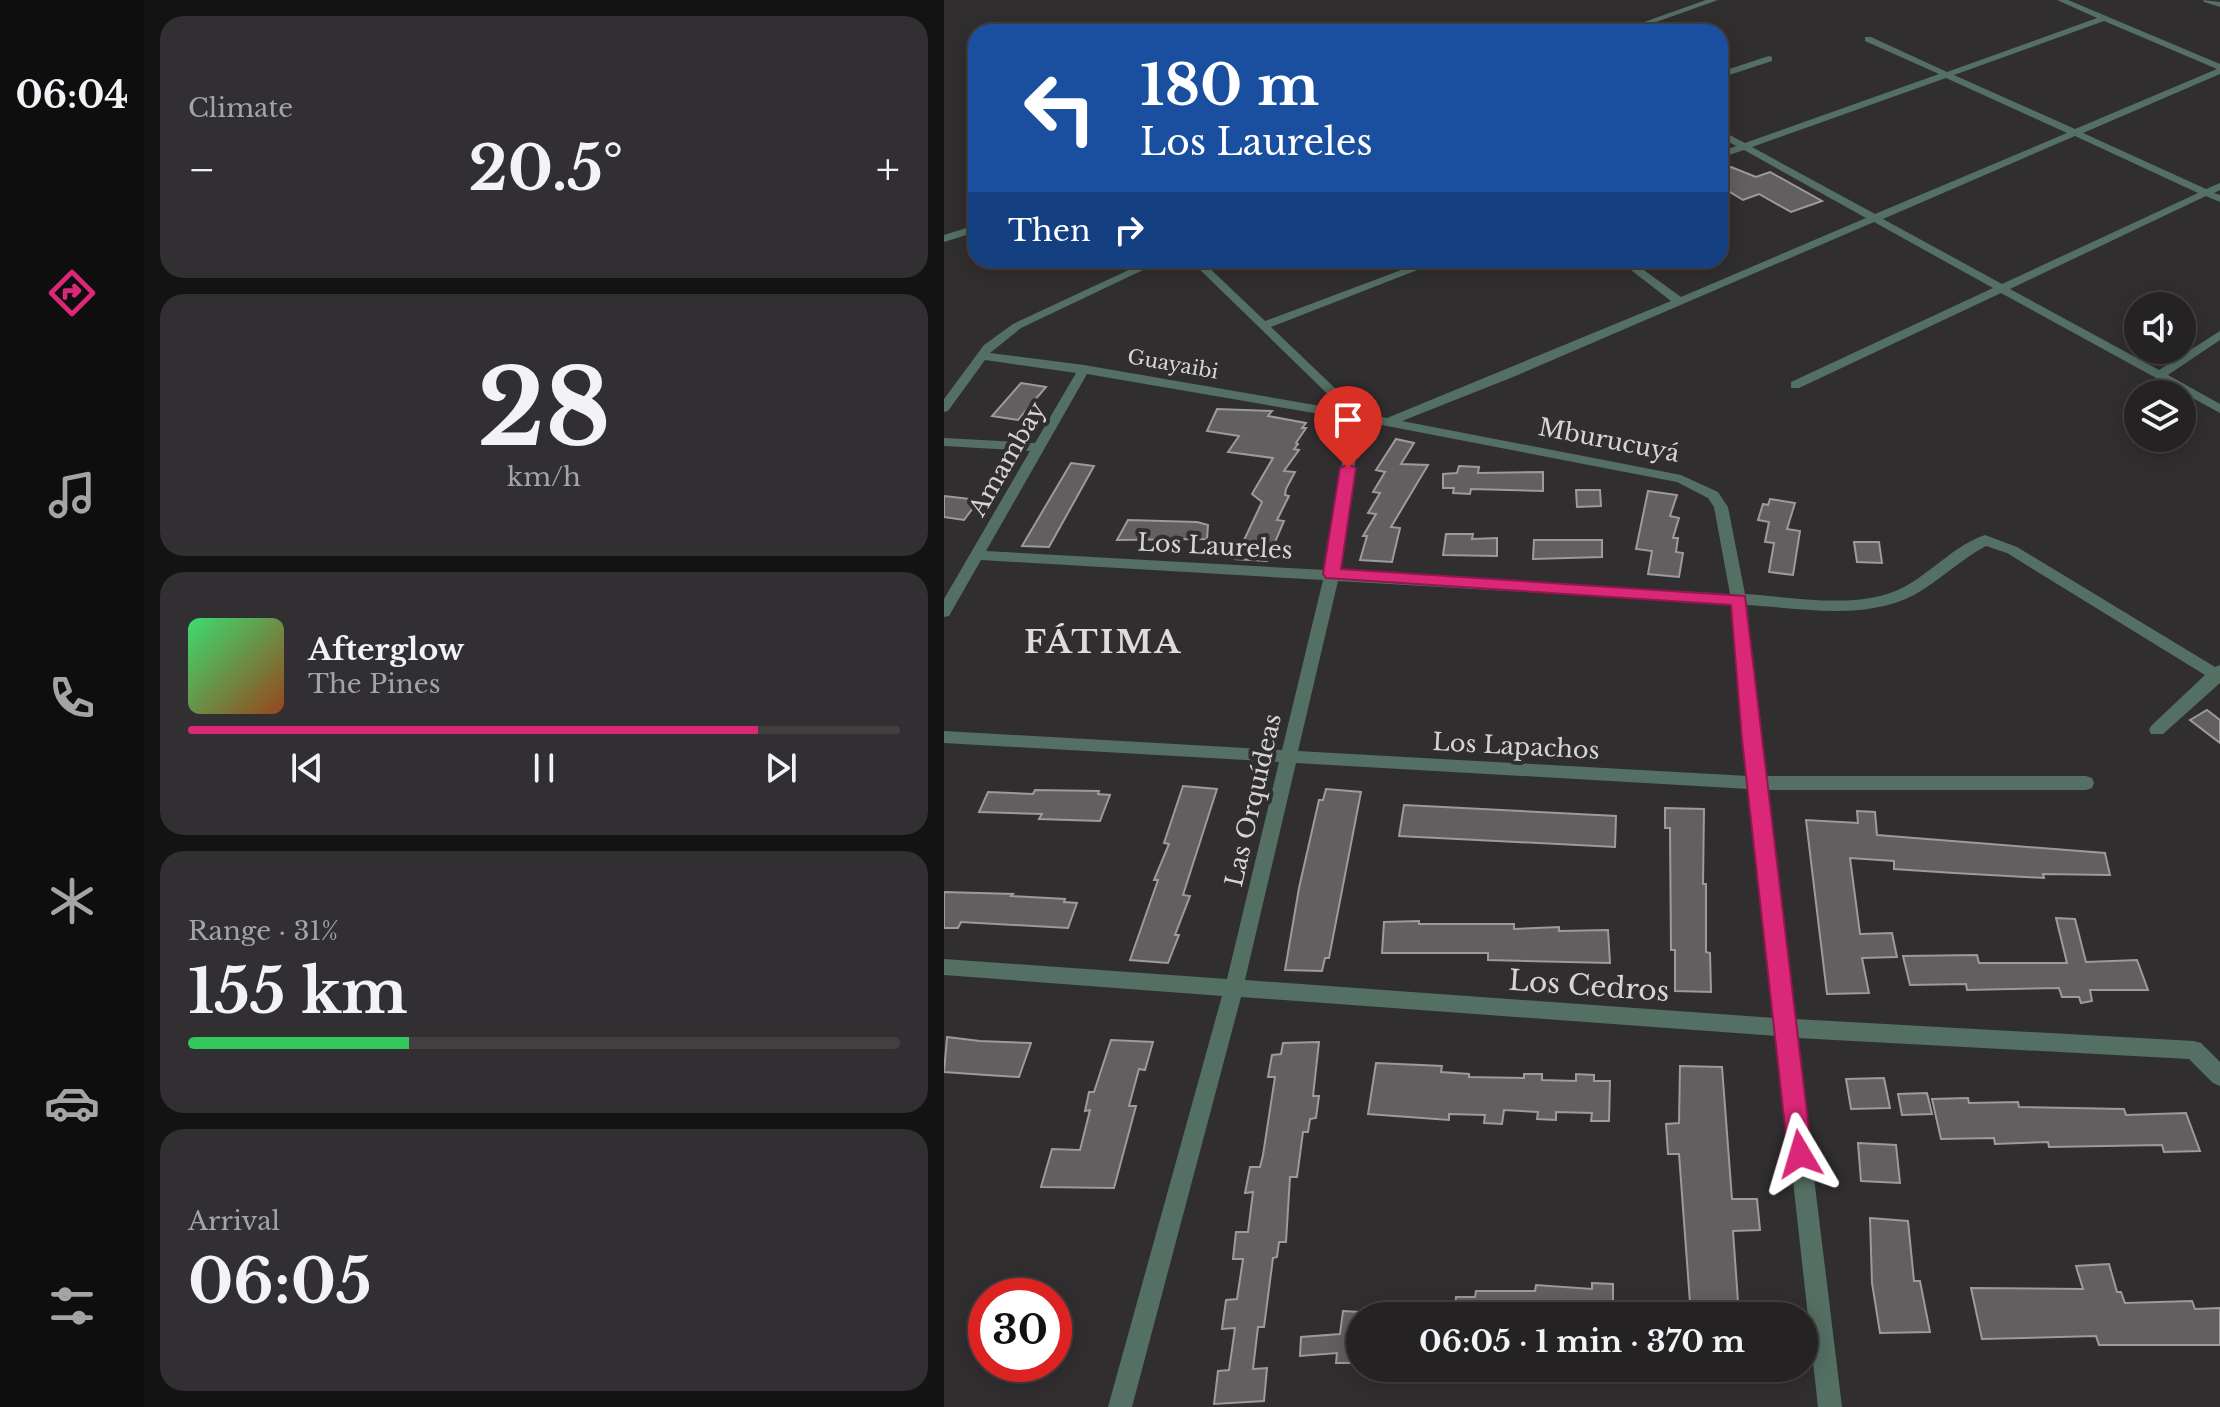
<!DOCTYPE html>
<html lang="en">
<head>
<meta charset="utf-8">
<style>
	body { margin:0; font-family:"Libre Baskerville",serif; background:#312f31; color:#f1f3f6; height:100vh; display:flex; flex-direction:column; font-size:30px; white-space:nowrap }
	* { box-sizing:border-box; margin:0 }
	p { font-size:26px; color:#a3a4a6 }
	.icon { flex:none; width:44px; height:44px; fill:none; stroke:currentColor; stroke-width:2; stroke-linecap:round; stroke-linejoin:round }
	.map { position:relative; flex:1; overflow:hidden }
	.drawer { display:flex; flex-direction:column; gap:16px; padding:16px; background:#141314; width:800px }
	.drawer>* { flex:none }
	.top-card { position:absolute; left:24px; top:24px; width:760px; height:244px; border-radius:24px; box-shadow:0 4px 20px #0003,0 0 0 2px #423f41; background:#1a4fa0; color:#fff; overflow:hidden }
	.controls { position:absolute; left:1180px; top:292px; display:grid; gap:16px }
	.controls a { display:grid; place-items:center; width:72px; height:72px; border-radius:50%; background:#252224; box-shadow:0 4px 20px #0003,0 0 0 2px #423f41; font-size:40px }
	.speed { position:absolute; left:24px; top:1278px; display:flex; gap:16px; font-size:40px; font-weight:700; text-align:center }
	.speed>* { display:grid; place-content:center; width:104px; height:104px; border-radius:50%; background:#252224; box-shadow:0 4px 20px #0003,0 0 0 2px #423f41; line-height:1 }
	.speed .limit { border:12px solid #d22; background:#fff; color:#111 }
	.pin { position:absolute; display:grid; place-items:center; width:68px; height:68px; color:#fff; margin:-82px -34px; border-radius:50% 50% 50% 0; rotate:-45deg; box-shadow:0 0 8px #0007 }
	.pin .icon { rotate:45deg }
	.me { position:absolute; width:88px; margin:-44px; rotate:353deg; stroke-linejoin:round; filter:drop-shadow(0 0 6px #0008) }
	.turn { display:flex; align-items:center; gap:28px; height:168px; padding:0 40px; font-size:36px }
	.turn .icon { width:104px; height:104px; stroke-width:2.5 }
	.turn b { display:block; font-size:56px; line-height:68px }
	.then { display:flex; align-items:center; height:76px; padding:0 40px; background:#0003; gap:16px; font-size:30px }
	.big { font-size:60px; font-weight:700; line-height:1.1 }
	.drawer .widget { flex:1; display:flex; flex-direction:column; justify-content:center; gap:12px; min-width:0; padding:0 28px; border-radius:24px; background:#312f31 }
	.drawer .dial { align-items:center; gap:0 }
	.dial b { font-size:104px; line-height:1 }
	.song { display:flex; align-items:center; gap:24px }
	.cover { width:96px; height:96px; border-radius:12px; background:linear-gradient(135deg,hsl(140 70% 55%),hsl(20 70% 35%)) }
	.played { height:8px; border-radius:4px; background:linear-gradient(90deg,#db2777 80%,#423f41 80%) }
	.keys { display:flex; justify-content:space-around; direction:ltr }
	.heat { display:flex; justify-content:space-between; align-items:center; font-size:44px; direction:ltr }
	.charge { height:12px; border-radius:6px; background:linear-gradient(90deg,#34c759 31%,#423f41 0) }
	.trip { position:absolute; left:402px; top:1302px; width:472px; height:80px; border-radius:40px; background:#252224; box-shadow:0 4px 20px #0003,0 0 0 2px #423f41; font-weight:700; line-height:80px; text-align:center }
	main { display:flex; flex:1; min-height:0 }
	.menu { display:flex; flex-direction:column; width:144px; justify-content:space-around; align-items:center; background:#0f0e0e; color:#a3a4a6 }
	.menu .icon { width:56px; height:56px }
	.menu .active { color:#db2777 }
	.menu b { font-size:36px; color:#f1f3f6 }
	.map>svg:first-child { display:block }
	.building { fill:#625f61; stroke:#9d999c; stroke-width:2 }
	.lines { fill:none; stroke-linecap:round; stroke-linejoin:round }
	.street { fill:#546f63; fill-rule:evenodd }
	.route { fill:#db2777; stroke:#8e194d; stroke-width:2 }
	.labels { text-anchor:middle; dominant-baseline:central; stroke-width:8; stroke-linejoin:round; paint-order:stroke }
	.far-street-label { font-size:20px; fill:#d6d4d5; stroke:#312e30 }
	.street-label { font-size:24px; fill:#d6d4d5; stroke:#312e30 }
	.near-street-label { font-size:28px; fill:#d6d4d5; stroke:#312e30 }
	.district-label { font-size:32px; font-weight:bold; letter-spacing:2px; fill:#dedadd; stroke:#312e30 }
</style>
</head>
<body>
<main>
<nav class="menu">
<b>06:04</b>
<svg class="icon active" aria-label="directions" viewBox="0 0 24 24"><path d="M12 3l9 9-9 9-9-9zM9 14v-3h6M13 9l2 2-2 2"/></svg>
<svg class="icon" aria-label="music" viewBox="0 0 24 24"><path d="M9 18V5l10-2v13"/><circle cx="6" cy="18" r="3"/><circle cx="16" cy="16" r="3"/></svg>
<svg class="icon" aria-label="phone" viewBox="0 0 24 24"><path d="M5 4h4l2 5-3 2q2 4 5 5l2-3 5 2v4C11 20 4 13 5 4z"/></svg>
<svg class="icon" aria-label="climate" viewBox="0 0 24 24"><path d="M12 3v18M4 7l16 10M4 17L20 7"/></svg>
<svg class="icon" aria-label="car" viewBox="0 0 24 24"><path d="M5 17H2v-5l4-1 3-4h7l3 4 3 1v5h-3M9 17h6M6 11h13"/><circle cx="7" cy="17" r="2"/><circle cx="17" cy="17" r="2"/></svg>
<svg class="icon" aria-label="filters" viewBox="0 0 24 24"><path d="M4 7h16M4 17h16"/><circle cx="9" cy="7" r="2"/><circle cx="15" cy="17" r="2"/></svg>
</nav>
<section class="drawer">
<div class="widget"><p>Climate</p>
<div class="heat"><a>−</a><b class="big">20.5°</b><a>+</a></div>
</div>
<div class="widget dial"><b>28</b><p>km/h</p></div>
<div class="widget">
<div class="song"><i class="cover"></i><div><b>Afterglow</b><p>The Pines</p></div></div>
<div class="played"></div>
<div class="keys"><svg class="icon" aria-label="previous" viewBox="0 0 24 24"><path d="M18 5L8 12l10 7zM5 5v14"/></svg><svg class="icon" aria-label="pause" viewBox="0 0 24 24"><path d="M8 5v14M16 5v14"/></svg><svg class="icon" aria-label="next" viewBox="0 0 24 24"><path d="M6 5l10 7-10 7zM19 5v14"/></svg></div>
</div>
<div class="widget"><p>Range · 31%</p><b class="big">155 km</b><div class="charge"></div></div>
<div class="widget"><p>Arrival</p><b class="big">06:05</b></div>
</section>
<div class="map">
<svg width="1276" height="1407" viewBox="0 0 1276 1407">
	<rect width="100%" height="100%" fill="#312e30"/>
	<g class="building">
		<polygon points="787,167 812,177 826,172 878,201 847,212 815,194 799,200 776,186 776,171"/>
		<polygon points="77,383 102,387 74,420 48,416"/>
		<polygon points="273,409 328,411 324,416 362,423 358,428 362,428 352,443 354,444 350,449 355,450 340,471 351,472 342,489 341,495 345,496 333,520 340,521 323,561 291,559 318,502 308,494 329,458 284,452 295,436 263,431"/>
		<polygon points="452,439 470,443 457,464 484,465 447,527 456,528 448,562 416,560 423,536 419,536 432,514 424,513 436,493 429,492 441,472 432,470"/>
		<polygon points="127,463 150,466 105,547 78,546"/>
		<polygon points="515,466 535,467 534,473 599,472 599,491 527,489 526,494 509,493 510,488 499,488 499,474 513,473"/>
		<polygon points="632,490 656,490 657,506 633,507"/>
		<polygon points="704,491 733,495 726,516 735,518 729,538 734,538 732,552 739,553 735,577 704,574 708,551 692,549"/>
		<polygon points="0,496 35,500 20,520 0,517"/>
		<polygon points="826,499 851,503 843,529 856,531 849,575 825,572 830,543 821,542 825,522 814,520 819,504 824,505"/>
		<polygon points="184,520 253,522 264,525 263,539 173,540"/>
		<polygon points="502,534 529,534 528,539 553,538 553,556 499,555"/>
		<polygon points="590,540 658,540 658,557 589,559"/>
		<polygon points="910,542 935,542 938,563 913,562"/>
		<polygon points="1263,710 1276,720 1276,743 1246,720"/>
		<polygon points="239,786 273,789 239,895 246,896 231,935 235,935 224,963 186,960 214,880 210,880 225,844 220,843"/>
		<polygon points="382,789 417,792 385,958 381,958 378,971 341,970 355,888 375,800 379,800"/>
		<polygon points="91,790 155,791 154,794 166,795 156,821 95,819 98,814 35,812 44,792 89,794"/>
		<polygon points="460,805 672,816 671,847 455,836"/>
		<polygon points="721,808 760,809 759,884 762,884 762,952 766,953 767,992 731,991 731,950 727,950 726,828 721,828"/>
		<polygon points="913,811 931,812 933,835 1161,853 1166,875 1099,874 1100,878 1010,873 950,869 950,861 906,858 916,934 948,933 953,957 918,958 925,993 883,994 862,820 914,823"/>
		<polygon points="0,892 69,894 67,896 121,899 120,902 133,903 124,928 17,922 14,928 0,928"/>
		<polygon points="1112,918 1131,919 1142,962 1193,960 1204,990 1146,990 1148,1001 1137,1003 1135,997 1118,997 1115,988 1023,990 1022,984 966,985 959,956 1033,955 1035,963 1123,963"/>
		<polygon points="475,921 475,924 570,924 570,929 615,927 615,931 664,930 666,963 544,960 544,953 438,953 440,922"/>
		<polygon points="3,1037 36,1041 87,1043 75,1077 42,1075 0,1072"/>
		<polygon points="167,1040 209,1042 201,1070 195,1069 185,1106 192,1106 170,1188 97,1187 108,1149 136,1150 146,1110 141,1111 145,1092 150,1092"/>
		<polygon points="375,1042 369,1096 375,1096 372,1118 366,1119 364,1132 359,1132 353,1177 346,1177 342,1242 335,1242 333,1257 329,1258 320,1327 314,1327 309,1369 323,1368 320,1401 270,1404 274,1371 285,1370 291,1328 278,1329 282,1300 293,1299 299,1259 289,1259 292,1232 304,1232 309,1192 301,1193 306,1167 316,1167 319,1155 331,1077 324,1077 328,1055 337,1054 339,1043"/>
		<polygon points="432,1063 498,1066 497,1072 525,1074 525,1077 580,1078 580,1074 598,1074 598,1080 632,1081 632,1074 650,1075 650,1081 666,1081 665,1121 647,1121 648,1113 612,1112 612,1120 593,1119 594,1112 560,1110 558,1124 540,1123 541,1115 505,1114 505,1120 424,1114"/>
		<polygon points="736,1066 778,1067 788,1199 813,1199 816,1230 789,1231 795,1316 747,1316 735,1154 724,1154 722,1124 735,1123"/>
		<polygon points="940,1078 946,1108 907,1109 902,1079"/>
		<polygon points="983,1093 988,1114 958,1115 954,1094"/>
		<polygon points="1024,1098 1025,1103 1074,1102 1075,1107 1180,1109 1182,1115 1242,1113 1256,1151 1220,1152 1218,1145 1105,1147 1104,1142 1051,1144 1050,1138 997,1139 988,1099"/>
		<polygon points="914,1143 952,1145 956,1183 917,1181"/>
		<polygon points="926,1218 964,1221 970,1281 976,1281 986,1332 936,1333 928,1283"/>
		<polygon points="1165,1264 1173,1292 1177,1292 1181,1303 1248,1301 1251,1309 1276,1308 1276,1345 1155,1345 1152,1336 1038,1339 1027,1288 1139,1289 1132,1266"/>
		<polygon points="648,1283 669,1284 669,1316 510,1316 512,1297 531,1297 532,1291 591,1291 592,1285 648,1289"/>
		<polygon points="399,1311 416,1312 416,1354 413,1354 412,1363 392,1363 393,1353 356,1356 357,1337 396,1334"/>
	</g>
	<g class="lines">
		<g class="street">
			<polygon points="762,0 774,0 684,32 672,32"/>
			<path d="M1113,0h11l152,64v10l-137,59 123,56 14,-6v7l-6,3 6,2v7l-14,-6 -196,93 149,81 61,-39v9l-52,35 52,29v9l-219,-120 -202,95h-8v-6l202,-94 -119,-66 -361,155 -111,44 279,54 37,17 10,15 17,87c49,3 117,17 161,-8 27,-15 49,-41 79,-51l32,12 198,120 5,-2v18l-57,51h-12l-2,-4 2,-4 54,-51 -198,-122 -21,-7c-26,14 -47,35 -72,49 -50,26 -114,13 -167,10l18,171h321l6,2 2,5 -2,5 -6,2h-320l29,229 399,22 7,2 19,19v24l-7,-3 -24,-24 -392,-21 45,369h-24l-41,-371 -536,-39 -109,410h-24l114,-411 -278,-21v-16l283,20 52,-217 -335,-19v-12l338,19 41,-170 -342,-20 -32,56 -5,1v-18l86,-148 -86,-5v-8l91,5 41,-70 -91,-13 -37,51 -4,1v-13l40,-54 29,-21 137,-64h14l-143,68 -31,25 94,12 260,45 -154,-150h11l64,61 163,-61h15l-172,67 90,86 26,5 284,-117 -53,-41h12l51,37 185,-79 -122,-68 -24,8v-6l16,-6 -16,-9v-7l25,13 194,-69 -74,-33v-4h6l76,35 150,-54zM1160,21l113,48 -142,60 -121,-54zM1002,78l121,55 -192,81 -123,-67zM1131,136l123,57 -196,91 -119,-65zM143,374l262,45 -24,151 -339,-19zM417,421l316,61 31,16 6,9 16,87 -390,-23zM394,581l394,23 16,172 -450,-25zM352,763l453,26 26,229 -530,-38z"/>
			<polygon points="1259,0 1276,2 1276,7 1260,2"/>
			<polygon points="825,56 828,57 828,61 776,78 776,72"/>
			<polygon points="32,225 32,232 0,242 0,235"/>
		</g>
	</g>
	<polygon class="route" points="404,464 412,468 397,569 801,596 868,1154 865,1163 856,1166 848,1163 844,1154 798,739 787,605 382,578 379,574 396,468"/>
	<g class="labels">
		<g class="far-street-label">
			<text transform="translate(229 364) rotate(10)">Guayaibi</text>
		</g>
		<g class="street-label">
			<text transform="translate(665 440) rotate(11)">Mburucuyá</text>
			<text transform="translate(63 459) rotate(-60)">Amambay</text>
			<text transform="translate(271 546) rotate(3)">Los Laureles</text>
			<text transform="translate(572 746) rotate(3)">Los Lapachos</text>
			<text transform="translate(309 800) rotate(-77)">Las Orquídeas</text>
		</g>
		<g class="near-street-label">
			<text transform="translate(645 986) rotate(4)">Los Cedros</text>
		</g>
		<g class="district-label">
			<text x="159" y="642">FÁTIMA</text>
		</g>
	</g>
</svg>
<div class="controls">
<a><svg class="icon" aria-label="sound" viewBox="0 0 24 24"><path d="M4 9h4l5-4v14l-5-4H4zM17 9q2 3 0 6"/></svg></a>
<a><svg class="icon" aria-label="layers" viewBox="0 0 24 24"><path d="M12 4l9 5-9 5-9-5zM3 14l9 5 9-5"/></svg></a>
</div>
<div class="speed"><div class="limit">30</div></div>
<div class="pin" style="left:404px;top:468px;background:#d93025"><svg class="icon" aria-label="arrive" viewBox="0 0 24 24"><path d="M6 21V4h12l-3 4 3 4H6"/></svg></div>
<svg class="me" style="left:856px;top:1154px" viewBox="-20 -20 40 40"><path d="M0-17L14 15 0 8-14 15z" fill="#db2777" stroke="#fff" stroke-width="4"/></svg>
<div class="trip">06:05 · 1 min · 370 m</div>
<div class="top-card">
<div class="turn"><svg class="icon" aria-label="left" viewBox="0 0 24 24"><path d="M17 20v-9H6M10 6l-5 5 5 5"/></svg><div><b>180 m</b>Los Laureles</div></div>
<div class="then">Then<svg class="icon" aria-label="right" viewBox="0 0 24 24"><path d="M7 20v-9h11M14 6l5 5-5 5"/></svg></div>
</div>
</div>
</main>
</body>
</html>
